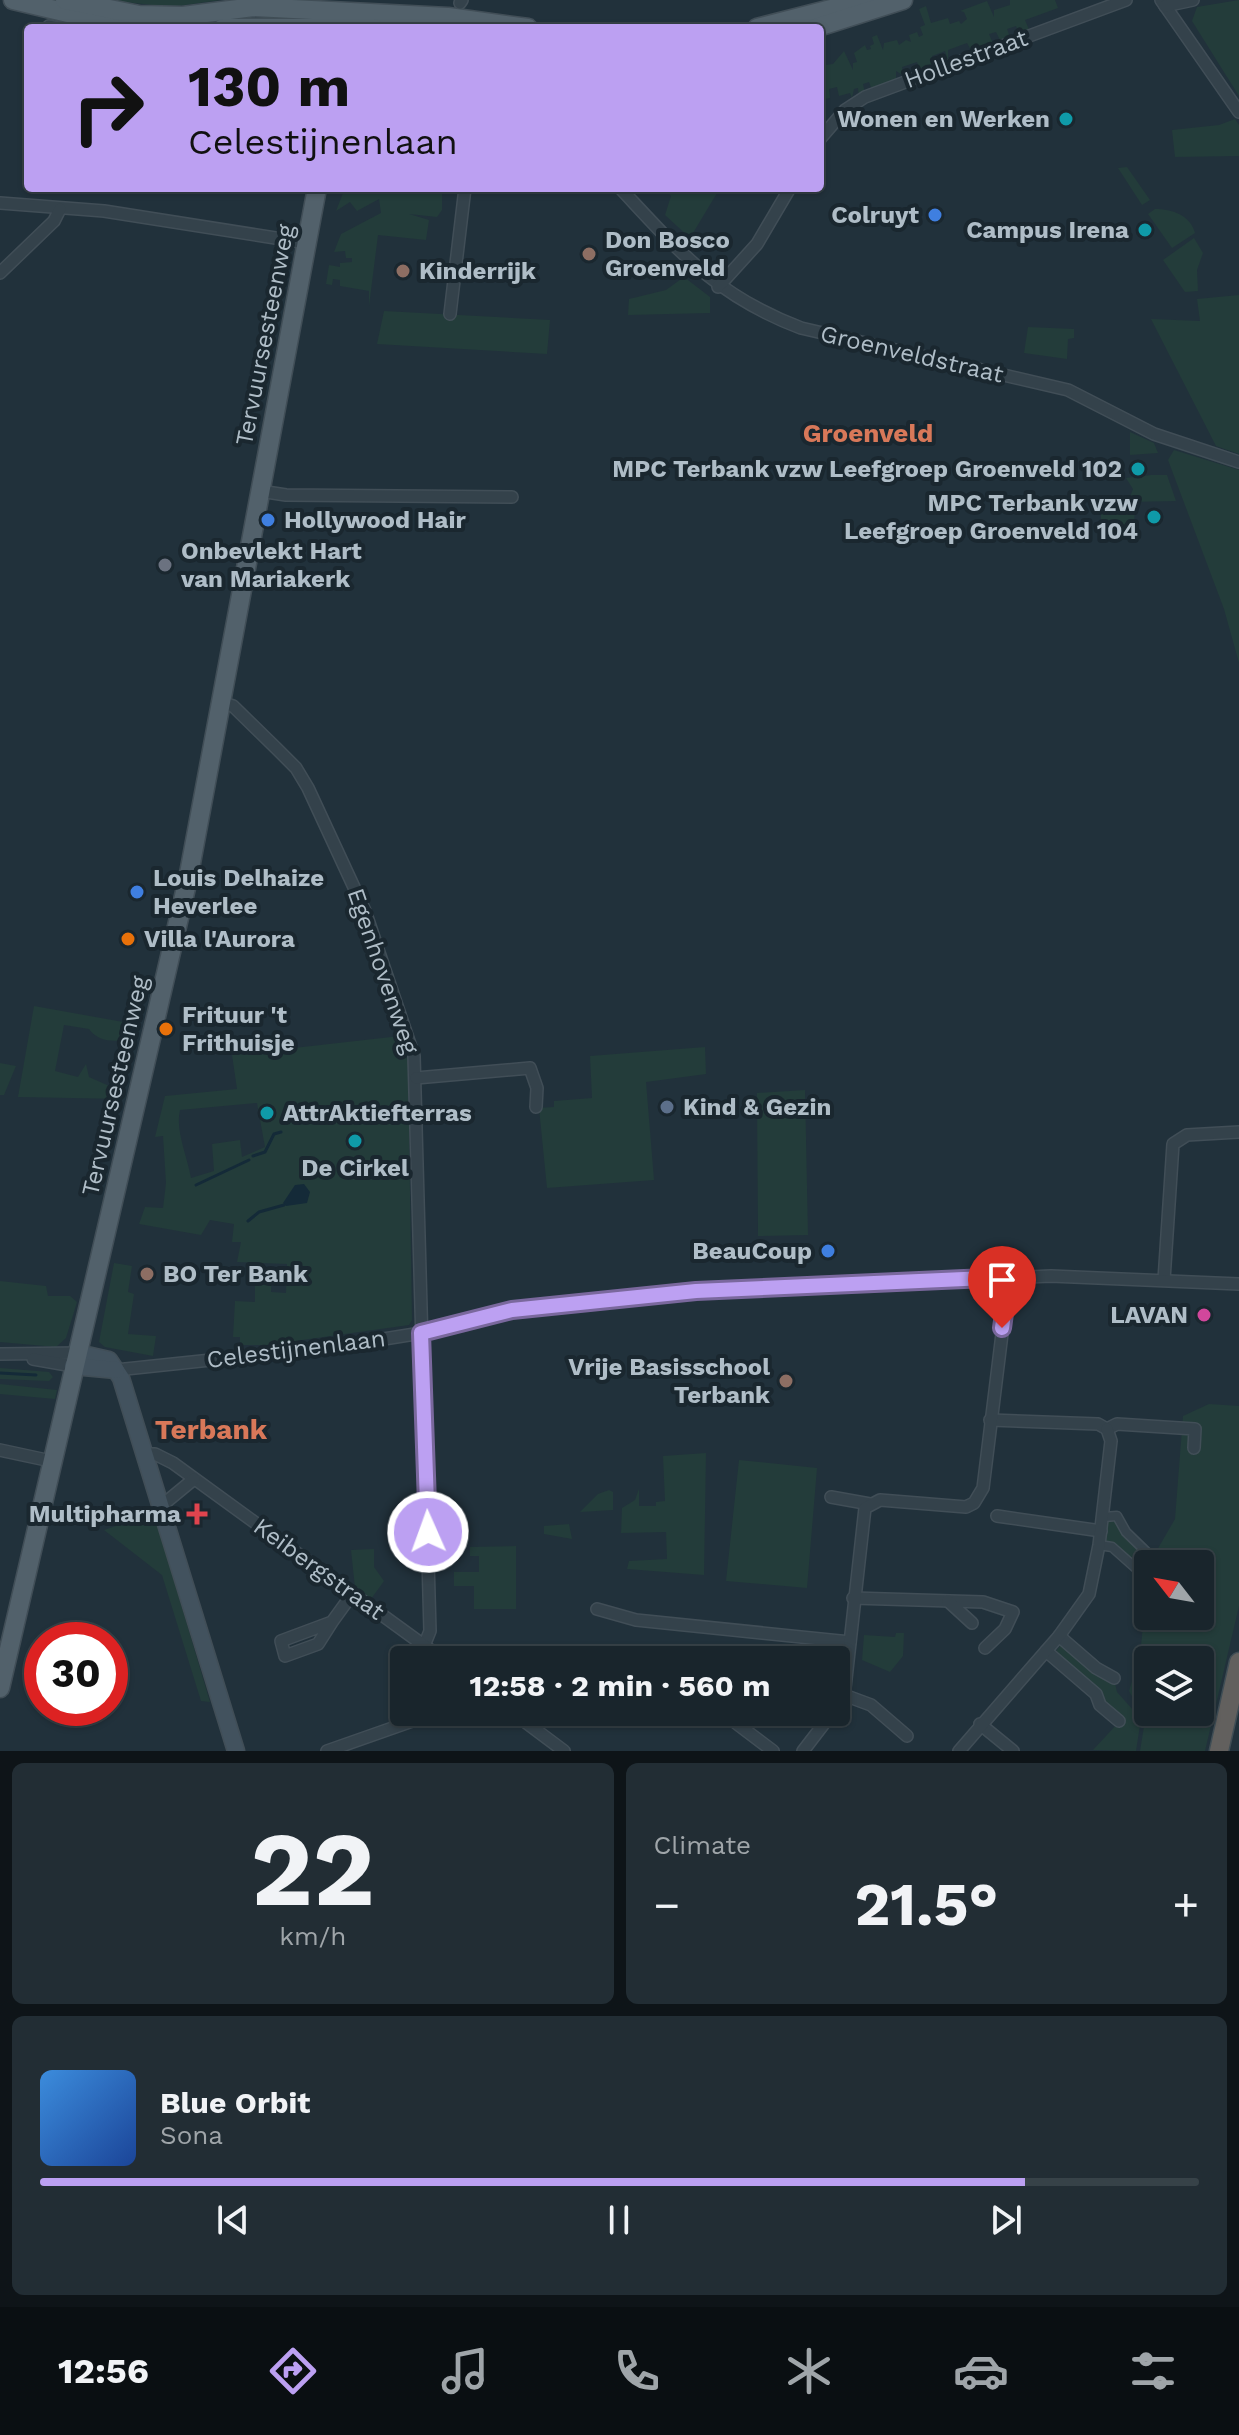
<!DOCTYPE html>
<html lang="en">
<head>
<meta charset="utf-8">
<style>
	body { margin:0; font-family:"Work Sans",sans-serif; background:#222d34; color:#f1f3f6; height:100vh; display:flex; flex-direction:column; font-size:30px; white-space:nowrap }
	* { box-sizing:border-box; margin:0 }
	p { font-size:26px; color:#9fa5a9 }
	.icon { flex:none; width:44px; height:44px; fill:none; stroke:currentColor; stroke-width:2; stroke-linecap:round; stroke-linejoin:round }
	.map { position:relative; height:1751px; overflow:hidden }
	.details { display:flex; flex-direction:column; gap:12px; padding:12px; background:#0e1418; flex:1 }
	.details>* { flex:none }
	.top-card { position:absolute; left:24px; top:24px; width:800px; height:168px; border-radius:8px; box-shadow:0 2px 6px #0004,0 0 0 2px #374248; background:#bca0f2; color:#111; overflow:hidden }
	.needle { width:52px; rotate:301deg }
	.tools { position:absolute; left:1134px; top:1550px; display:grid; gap:16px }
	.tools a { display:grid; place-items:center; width:80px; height:80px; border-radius:8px; background:#19252c; box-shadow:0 2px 6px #0004,0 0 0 2px #374248; font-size:40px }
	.speed { position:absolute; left:24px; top:1622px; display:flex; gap:16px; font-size:40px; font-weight:700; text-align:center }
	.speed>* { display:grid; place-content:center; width:104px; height:104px; border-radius:50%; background:#19252c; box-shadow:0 2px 6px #0004,0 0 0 2px #374248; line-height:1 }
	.speed .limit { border:12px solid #d22; background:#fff; color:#111 }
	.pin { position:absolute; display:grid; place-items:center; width:68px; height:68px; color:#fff; margin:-82px -34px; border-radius:50% 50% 50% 0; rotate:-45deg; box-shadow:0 0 8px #0007 }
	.pin .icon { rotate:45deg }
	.me { position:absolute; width:88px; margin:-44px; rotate:358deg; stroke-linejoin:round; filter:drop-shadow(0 0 6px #0008) }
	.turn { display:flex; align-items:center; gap:28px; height:168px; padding:0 32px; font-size:36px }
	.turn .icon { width:104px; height:104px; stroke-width:2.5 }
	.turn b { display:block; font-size:56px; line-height:68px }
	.big { font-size:60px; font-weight:700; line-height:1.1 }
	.details .card { flex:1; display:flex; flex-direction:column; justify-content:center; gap:12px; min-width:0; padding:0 28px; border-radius:12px; background:#222d34 }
	.details .dial { align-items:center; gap:0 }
	.dial b { font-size:104px; line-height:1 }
	.song { display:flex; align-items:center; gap:24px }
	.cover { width:96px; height:96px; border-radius:12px; background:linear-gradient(135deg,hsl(210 70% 55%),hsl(220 70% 35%)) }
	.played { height:8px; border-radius:4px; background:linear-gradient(90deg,#bca0f2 85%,#374248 85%) }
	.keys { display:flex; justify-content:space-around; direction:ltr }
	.heat { display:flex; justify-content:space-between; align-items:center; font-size:44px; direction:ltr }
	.details .tiles { flex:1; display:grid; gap:12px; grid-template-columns:1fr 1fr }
	.card:last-child { grid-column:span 2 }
	.trip { position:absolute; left:390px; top:1646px; width:460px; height:80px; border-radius:8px; background:#19252c; box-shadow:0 2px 6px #0004,0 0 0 2px #374248; font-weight:700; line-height:80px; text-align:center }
	.dock { display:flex; height:128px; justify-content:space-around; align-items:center; background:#0a0f12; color:#9fa5a9 }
	.dock .icon { width:56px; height:56px }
	.dock .selected { color:#bca0f2 }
	.dock b { font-size:36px; color:#f1f3f6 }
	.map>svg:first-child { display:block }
	.green { fill:#233c3a; fill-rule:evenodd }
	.water { fill:#142a38 }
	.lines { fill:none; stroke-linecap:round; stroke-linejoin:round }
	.stream { stroke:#142a38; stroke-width:3 }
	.pedestrian-casing { stroke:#414e57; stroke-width:11 }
	.minor-casing { stroke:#414e57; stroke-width:14 }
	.secondary-casing { stroke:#414e57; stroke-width:19 }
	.primary-casing { stroke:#414e57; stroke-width:21 }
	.trunk-casing { stroke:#3f4d55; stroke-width:21 }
	.pedestrian { stroke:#34424b; stroke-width:8 }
	.minor { stroke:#34424b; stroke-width:11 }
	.secondary { stroke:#42525e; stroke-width:16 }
	.primary { stroke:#52616b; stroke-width:18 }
	.trunk { stroke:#62605e; stroke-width:18 }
	.route-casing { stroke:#7a689d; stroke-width:20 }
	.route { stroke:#bca0f2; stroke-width:14 }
	.culture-dot { fill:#0f9aa8; stroke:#1a272f; stroke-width:3 }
	.shop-dot { fill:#3f7fe0; stroke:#1a272f; stroke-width:3 }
	.education-dot { fill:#8d6e63; stroke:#1a272f; stroke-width:3 }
	.worship-dot { fill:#6b7280; stroke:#1a272f; stroke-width:3 }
	.food-dot { fill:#e8710a; stroke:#1a272f; stroke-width:3 }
	.service-dot { fill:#5c6f8a; stroke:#1a272f; stroke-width:3 }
	.hotel-dot { fill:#d1479c; stroke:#1a272f; stroke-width:3 }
	.health-dot { fill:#e0444e; stroke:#1a272f; stroke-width:3 }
	.labels { text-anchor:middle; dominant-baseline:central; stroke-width:8; stroke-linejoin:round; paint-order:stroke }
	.street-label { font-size:24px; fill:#afbdc7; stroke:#1a272f }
	.poi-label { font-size:24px; font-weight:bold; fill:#afbdc7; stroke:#1a272f; text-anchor:start }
	.neighbourhood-label { font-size:26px; font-weight:bold; fill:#d87859; stroke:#1a272f }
	.quarter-label { font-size:28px; font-weight:bold; fill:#d87859; stroke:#1a272f }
</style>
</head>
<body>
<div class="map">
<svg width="1239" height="1751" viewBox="0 0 1239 1751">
	<rect width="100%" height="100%" fill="#21313b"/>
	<g class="green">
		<polygon points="106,0 221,0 171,7"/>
		<polygon points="1010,0 1055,0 1058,8 1025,20 1030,32 1020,37 1016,26 1007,29 1011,40 1002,44 996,32 989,34 994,46 972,52 967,43 948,50 948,61 945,51 932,56 935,65 920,71 917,62 902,67 904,76 896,71 896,80 872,90 869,82 863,84 865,93 859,98 858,88 854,89 852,98 850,93 839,96 837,87 829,89 830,98 820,100 820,59 824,58 825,65 833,64 844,51 853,70 853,63 857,62 854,53 865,45 867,50 871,49 870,46 874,44 872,37 877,35 883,50 884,43 897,40 899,45 906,40 911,42 909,35 917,32 919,37 923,35 920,27 925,25 919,9 926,6 931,23 948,18 950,24 959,21 961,24 967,19 964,12 960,11 987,1 994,17 994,10 1010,5"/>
		<polygon points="1239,0 1239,96 1192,21 1197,7"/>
		<polygon points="1235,119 1239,125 1239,156 1175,157 1172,130 1219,125"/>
		<polygon points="1127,167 1150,200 1142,205 1118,168"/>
		<polygon points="345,188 442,188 442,210 437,217 409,214 429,220 426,240 378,235 369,306 369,291 340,286 340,280 333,279 332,285 326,284 329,265 340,267 340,263 352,262 352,258 346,258 345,251 334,252 341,234 381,213 379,199 357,211 350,202 336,211"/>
		<polygon points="664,188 720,188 690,238 665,215 671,196"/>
		<path d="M1155,209c17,0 35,6 40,24l-23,15 -24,-34z"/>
		<polygon points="1194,238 1203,253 1197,270 1198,291 1185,292 1163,260"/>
		<polygon points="684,277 710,297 710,313 628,315 629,299 666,290"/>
		<polygon points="1239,295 1239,454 1216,446 1151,319 1200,321 1197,299"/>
		<polygon points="384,311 550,320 547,354 377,344"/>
		<polygon points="1028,327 1074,329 1074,338 1068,339 1067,359 1024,353"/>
		<polygon points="1130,432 1154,443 1158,453 1130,455"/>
		<polygon points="1174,450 1239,470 1239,663 1224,609 1168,460"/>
		<polygon points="1151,475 1167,475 1176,501 1128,502 1133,489 1126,478"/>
		<polygon points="1116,506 1135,506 1134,526 1101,526 1101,513 1116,513"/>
		<path d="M34,1006l106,19 -3,14c-21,2 -37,5 -48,-10l-25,-4 -9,46 23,6 8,-13 3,13 36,16 -1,6 -106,-2z"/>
		<path d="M400,1036l8,26 4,258 -3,5 -142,20h-27v-8h-7l2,-36 20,1v-32l17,1 -1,21 15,1 1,-29 -50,-2 4,-20h-9l2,-18 -24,-4 -9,15 -62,-11 6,-17 18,1 3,-25 -3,-47 -8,1 10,-41 72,-7 -5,-34zM257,1103l8,44 -23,10 -2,-17 -28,4 2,27 -23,7c-4,-23 -16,-48 -11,-68z"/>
		<polygon points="705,1047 706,1074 646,1082 654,1180 547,1188 539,1108 554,1107 554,1101 592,1098 590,1056"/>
		<polygon points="0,1063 16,1066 4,1095 0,1095"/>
		<polygon points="805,1090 808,1235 758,1236 757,1093"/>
		<polygon points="114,1263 132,1266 128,1292 134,1294 128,1334 156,1336 153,1356 105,1347 99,1342"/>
		<polygon points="0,1281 46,1286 48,1296 70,1296 77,1302 66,1338 56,1347 0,1342"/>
		<polygon points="0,1368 49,1372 53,1377 49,1381 0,1379"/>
		<polygon points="0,1384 57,1390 55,1399 0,1394"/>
		<path d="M1209,1404l30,2v200l-34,145h-65l5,-31 -16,-29c8,-26 17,-53 12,-81l7,-10v16h52v-52h-52v23l-8,-8 3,-5 -31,-27 -12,-2 3,-28 14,-1 36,41 22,-38 8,-103zM1148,1660h52v52h-52z"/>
		<polygon points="706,1453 704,1575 627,1569 629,1561 667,1559 666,1532 621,1533 622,1508 635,1500 639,1489 639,1506 656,1506 656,1502 665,1501 663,1456"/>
		<polygon points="739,1460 817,1468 807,1588 726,1581"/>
		<polygon points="609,1490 613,1492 613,1510 580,1512 598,1494"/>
		<polygon points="145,1516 155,1516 210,1702 201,1701 162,1575 104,1530"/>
		<polygon points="569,1524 572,1539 544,1534 544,1526"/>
		<polygon points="516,1546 516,1609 474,1609 474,1586 454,1586 454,1572 479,1572 479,1556 470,1556 470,1547"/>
		<polygon points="374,1549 374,1567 384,1581 371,1599 355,1588 351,1550"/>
		<polygon points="896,1633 904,1633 903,1656 890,1672 862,1660 864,1635 895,1637"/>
		<polygon points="1064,1641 1114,1678 1117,1692 1141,1719 1136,1751 1093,1750 1120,1721 1053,1655"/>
	</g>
	<polygon class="water" points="304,1184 310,1192 307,1203 286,1206 283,1203 295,1185"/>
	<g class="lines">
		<g class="stream">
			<polyline points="253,1156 265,1152 274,1134 281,1132"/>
			<polyline points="196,1185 249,1160"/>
			<polyline points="248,1221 259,1212 284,1205"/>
			<polyline points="0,1373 36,1375"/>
		</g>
		<g class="pedestrian-casing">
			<g id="pedestrian">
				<polyline points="1103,1517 1117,1516 1126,1532 1159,1564"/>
				<polyline points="1099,1545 1112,1547 1148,1579"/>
			</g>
		</g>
		<g class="minor-casing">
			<g id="minor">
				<polyline points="1161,0 1239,112"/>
				<polyline points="460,3 462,0"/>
				<polyline points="1165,6 1193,0"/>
				<polyline points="49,26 58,28"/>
				<polyline points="820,139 845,110 865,97 1126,0"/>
				<path d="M620,188c60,64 96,108 181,140l267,62 86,44 85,28"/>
				<polyline points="0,203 104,211 307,243"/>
				<polyline points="0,273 54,221 60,209"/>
				<polyline points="718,287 757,244 790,188"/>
				<polyline points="450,314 465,188"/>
				<polyline points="260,491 286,495 512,497"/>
				<polyline points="223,703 233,706 277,749 296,768 308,788 365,911 414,1056 430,1631 424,1646"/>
				<polyline points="416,1078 530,1068 537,1088 536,1107"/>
				<polyline points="1164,1280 1173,1144 1187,1135 1239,1132"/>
				<polyline points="0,1354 78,1353"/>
				<polyline points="33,1359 73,1366"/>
				<polyline points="116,1370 334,1347 440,1330 512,1310 696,1291 1051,1276 1239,1284"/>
				<polyline points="990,1420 1098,1424 1107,1429"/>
				<polyline points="1107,1429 1117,1424 1195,1429 1194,1448"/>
				<polyline points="0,1450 51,1461"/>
				<polyline points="145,1454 155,1454 173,1463 444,1660"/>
				<polyline points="831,1497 870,1504"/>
				<polyline points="160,1507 194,1479"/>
				<polyline points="997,1516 1101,1531"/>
				<polyline points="853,1598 983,1602 1013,1612 1005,1629 985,1648"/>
				<polyline points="948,1601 972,1623"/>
				<polyline points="597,1609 636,1620 850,1642"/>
				<polyline points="332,1622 318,1644 285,1656 281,1641 332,1622 353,1593"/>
				<polyline points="1059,1636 1096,1668 1114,1678"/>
				<polyline points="1046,1651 1096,1694 1100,1705 1119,1721"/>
				<polyline points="844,1695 871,1705 907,1736"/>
				<polyline points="836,1708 845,1688 865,1508 880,1500 966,1507 974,1503 983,1488 1009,1277"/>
				<polyline points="512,1712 564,1751"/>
				<polyline points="732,1712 728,1717 773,1751"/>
				<polyline points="980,1724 1013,1751"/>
				<polyline points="327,1751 438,1712"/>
				<polyline points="803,1751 833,1712"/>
				<polyline points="959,1751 1059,1636 1089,1594 1099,1545 1111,1441 1107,1429"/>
			</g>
		</g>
		<g class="secondary-casing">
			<g id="secondary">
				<polyline points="78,1353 109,1360 121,1378 236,1751"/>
				<polyline points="73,1366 116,1370"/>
			</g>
		</g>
		<g class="primary-casing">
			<g id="primary">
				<polyline points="13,0 131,28"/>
				<polyline points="65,0 139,15 183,16 253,7 448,17 528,28"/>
				<polyline points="223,28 374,28"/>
				<polyline points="757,28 866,0"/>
				<polyline points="815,28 903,0"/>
				<polyline points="0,1688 188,879 317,188"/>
			</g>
		</g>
		<g class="trunk-casing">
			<polyline id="trunk" points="1219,1751 1239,1662"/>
		</g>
		<use href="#pedestrian" class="pedestrian"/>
		<use href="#minor" class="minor"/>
		<use href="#secondary" class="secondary"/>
		<use href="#primary" class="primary"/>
		<use href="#trunk" class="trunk"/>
	</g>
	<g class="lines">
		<g class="route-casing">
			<polyline id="route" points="428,1532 421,1333 512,1310 696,1291 1009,1277 1002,1328"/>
		</g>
		<use href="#route" class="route"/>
	</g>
	<g class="culture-dot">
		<circle cx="1066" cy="119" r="8"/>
		<circle cx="1145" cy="230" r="8"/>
		<circle cx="1138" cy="469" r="8"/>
		<circle cx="1154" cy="517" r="8"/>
		<circle cx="267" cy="1113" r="8"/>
		<circle cx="355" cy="1141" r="8"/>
	</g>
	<g class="shop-dot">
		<circle cx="935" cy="215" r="8"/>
		<circle cx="268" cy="520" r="8"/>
		<circle cx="137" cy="892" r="8"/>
		<circle cx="828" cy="1251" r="8"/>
	</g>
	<g class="education-dot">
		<circle cx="589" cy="254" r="8"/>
		<circle cx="403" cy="271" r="8"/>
		<circle cx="147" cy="1274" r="8"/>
		<circle cx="786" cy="1381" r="8"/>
	</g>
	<circle class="worship-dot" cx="165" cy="565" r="8"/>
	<g class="food-dot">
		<circle cx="128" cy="939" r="8"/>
		<circle cx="166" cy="1029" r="8"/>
	</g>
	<circle class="service-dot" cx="667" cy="1107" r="8"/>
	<circle class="hotel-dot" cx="1204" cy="1315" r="8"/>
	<path class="health-dot" d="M193 1502h8v8h8v8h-8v8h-8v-8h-8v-8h8z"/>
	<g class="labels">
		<g class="street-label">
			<text transform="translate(966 59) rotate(-20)">Hollestraat</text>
			<text transform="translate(265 335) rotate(-79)">Tervuursesteenweg</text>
			<text transform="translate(912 354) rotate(13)">Groenveldstraat</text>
			<text transform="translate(383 971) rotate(71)">Egenhovenweg</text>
			<text transform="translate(115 1086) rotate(-77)">Tervuursesteenweg</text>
			<text transform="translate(296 1349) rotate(-7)">Celestijnenlaan</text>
			<text transform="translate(319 1569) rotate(36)">Keibergstraat</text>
		</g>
		<g class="poi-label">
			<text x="1050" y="119" text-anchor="end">Wonen en Werken</text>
			<text x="919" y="215" text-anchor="end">Colruyt</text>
			<text x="1129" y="230" text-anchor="end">Campus Irena</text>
			<text x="605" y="240">Don Bosco<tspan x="605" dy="28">Groenveld</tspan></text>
			<text x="419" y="271">Kinderrijk</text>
			<text x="1122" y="469" text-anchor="end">MPC Terbank vzw Leefgroep Groenveld 102</text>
			<text x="1138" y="503" text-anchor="end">MPC Terbank vzw<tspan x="1138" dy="28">Leefgroep Groenveld 104</tspan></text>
			<text x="284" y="520">Hollywood Hair</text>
			<text x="181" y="551">Onbevlekt Hart<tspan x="181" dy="28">van Mariakerk</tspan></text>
			<text x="153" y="878">Louis Delhaize<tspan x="153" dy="28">Heverlee</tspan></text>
			<text x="144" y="939">Villa l'Aurora</text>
			<text x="182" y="1015">Frituur 't<tspan x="182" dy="28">Frithuisje</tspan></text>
			<text x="683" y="1107">Kind &amp; Gezin</text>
			<text x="283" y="1113">AttrAktiefterras</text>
			<text x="355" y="1168" text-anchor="middle">De Cirkel</text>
			<text x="812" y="1251" text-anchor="end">BeauCoup</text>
			<text x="163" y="1274">BO Ter Bank</text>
			<text x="1188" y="1315" text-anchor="end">LAVAN</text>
			<text x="770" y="1367" text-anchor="end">Vrije Basisschool<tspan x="770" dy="28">Terbank</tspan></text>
			<text x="181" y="1514" text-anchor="end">Multipharma</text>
		</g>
		<g class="neighbourhood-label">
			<text x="868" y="433">Groenveld</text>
		</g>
		<g class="quarter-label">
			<text x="211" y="1429">Terbank</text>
		</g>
	</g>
</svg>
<div class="tools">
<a><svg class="needle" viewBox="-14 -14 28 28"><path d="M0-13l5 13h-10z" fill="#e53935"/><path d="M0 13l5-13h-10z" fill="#9fa5a9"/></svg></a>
<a><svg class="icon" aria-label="layers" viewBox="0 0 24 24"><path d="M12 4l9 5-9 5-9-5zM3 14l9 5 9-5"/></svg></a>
</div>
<div class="speed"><div class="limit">30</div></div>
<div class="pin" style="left:1002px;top:1328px;background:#d93025"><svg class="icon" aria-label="arrive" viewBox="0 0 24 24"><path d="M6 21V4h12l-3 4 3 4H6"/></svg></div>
<svg class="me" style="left:428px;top:1532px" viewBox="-20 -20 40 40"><circle r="17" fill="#bca0f2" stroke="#fff" stroke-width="3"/><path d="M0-11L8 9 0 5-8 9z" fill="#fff"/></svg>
<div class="trip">12:58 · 2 min · 560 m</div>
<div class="top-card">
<div class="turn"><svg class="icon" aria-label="right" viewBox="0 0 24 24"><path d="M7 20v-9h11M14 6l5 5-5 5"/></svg><div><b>130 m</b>Celestijnenlaan</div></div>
</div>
</div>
<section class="details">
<div class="tiles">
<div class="card dial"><b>22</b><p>km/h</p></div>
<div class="card"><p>Climate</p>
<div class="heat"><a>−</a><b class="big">21.5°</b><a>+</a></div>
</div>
<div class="card">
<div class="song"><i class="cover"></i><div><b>Blue Orbit</b><p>Sona</p></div></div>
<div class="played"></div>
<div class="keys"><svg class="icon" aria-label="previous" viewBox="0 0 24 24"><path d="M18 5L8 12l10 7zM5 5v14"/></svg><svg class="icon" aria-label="pause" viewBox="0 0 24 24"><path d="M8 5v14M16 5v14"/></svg><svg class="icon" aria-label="next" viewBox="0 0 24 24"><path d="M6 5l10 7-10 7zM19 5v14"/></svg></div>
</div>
</div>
</section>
<nav class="dock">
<b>12:56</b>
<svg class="icon selected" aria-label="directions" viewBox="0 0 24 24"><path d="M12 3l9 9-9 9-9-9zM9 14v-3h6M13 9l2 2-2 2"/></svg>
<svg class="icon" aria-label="music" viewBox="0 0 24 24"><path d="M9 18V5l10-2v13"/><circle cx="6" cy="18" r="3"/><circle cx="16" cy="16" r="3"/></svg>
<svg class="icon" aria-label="phone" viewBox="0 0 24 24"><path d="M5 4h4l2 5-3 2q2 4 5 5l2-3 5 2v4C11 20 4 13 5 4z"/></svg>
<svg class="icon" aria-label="climate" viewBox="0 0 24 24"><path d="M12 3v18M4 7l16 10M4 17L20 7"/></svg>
<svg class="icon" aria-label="car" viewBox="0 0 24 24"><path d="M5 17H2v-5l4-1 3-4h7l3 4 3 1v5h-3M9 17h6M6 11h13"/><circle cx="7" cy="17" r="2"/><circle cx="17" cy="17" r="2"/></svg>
<svg class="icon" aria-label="filters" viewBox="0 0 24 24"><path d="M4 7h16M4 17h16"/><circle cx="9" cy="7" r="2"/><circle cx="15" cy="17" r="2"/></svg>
</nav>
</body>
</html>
